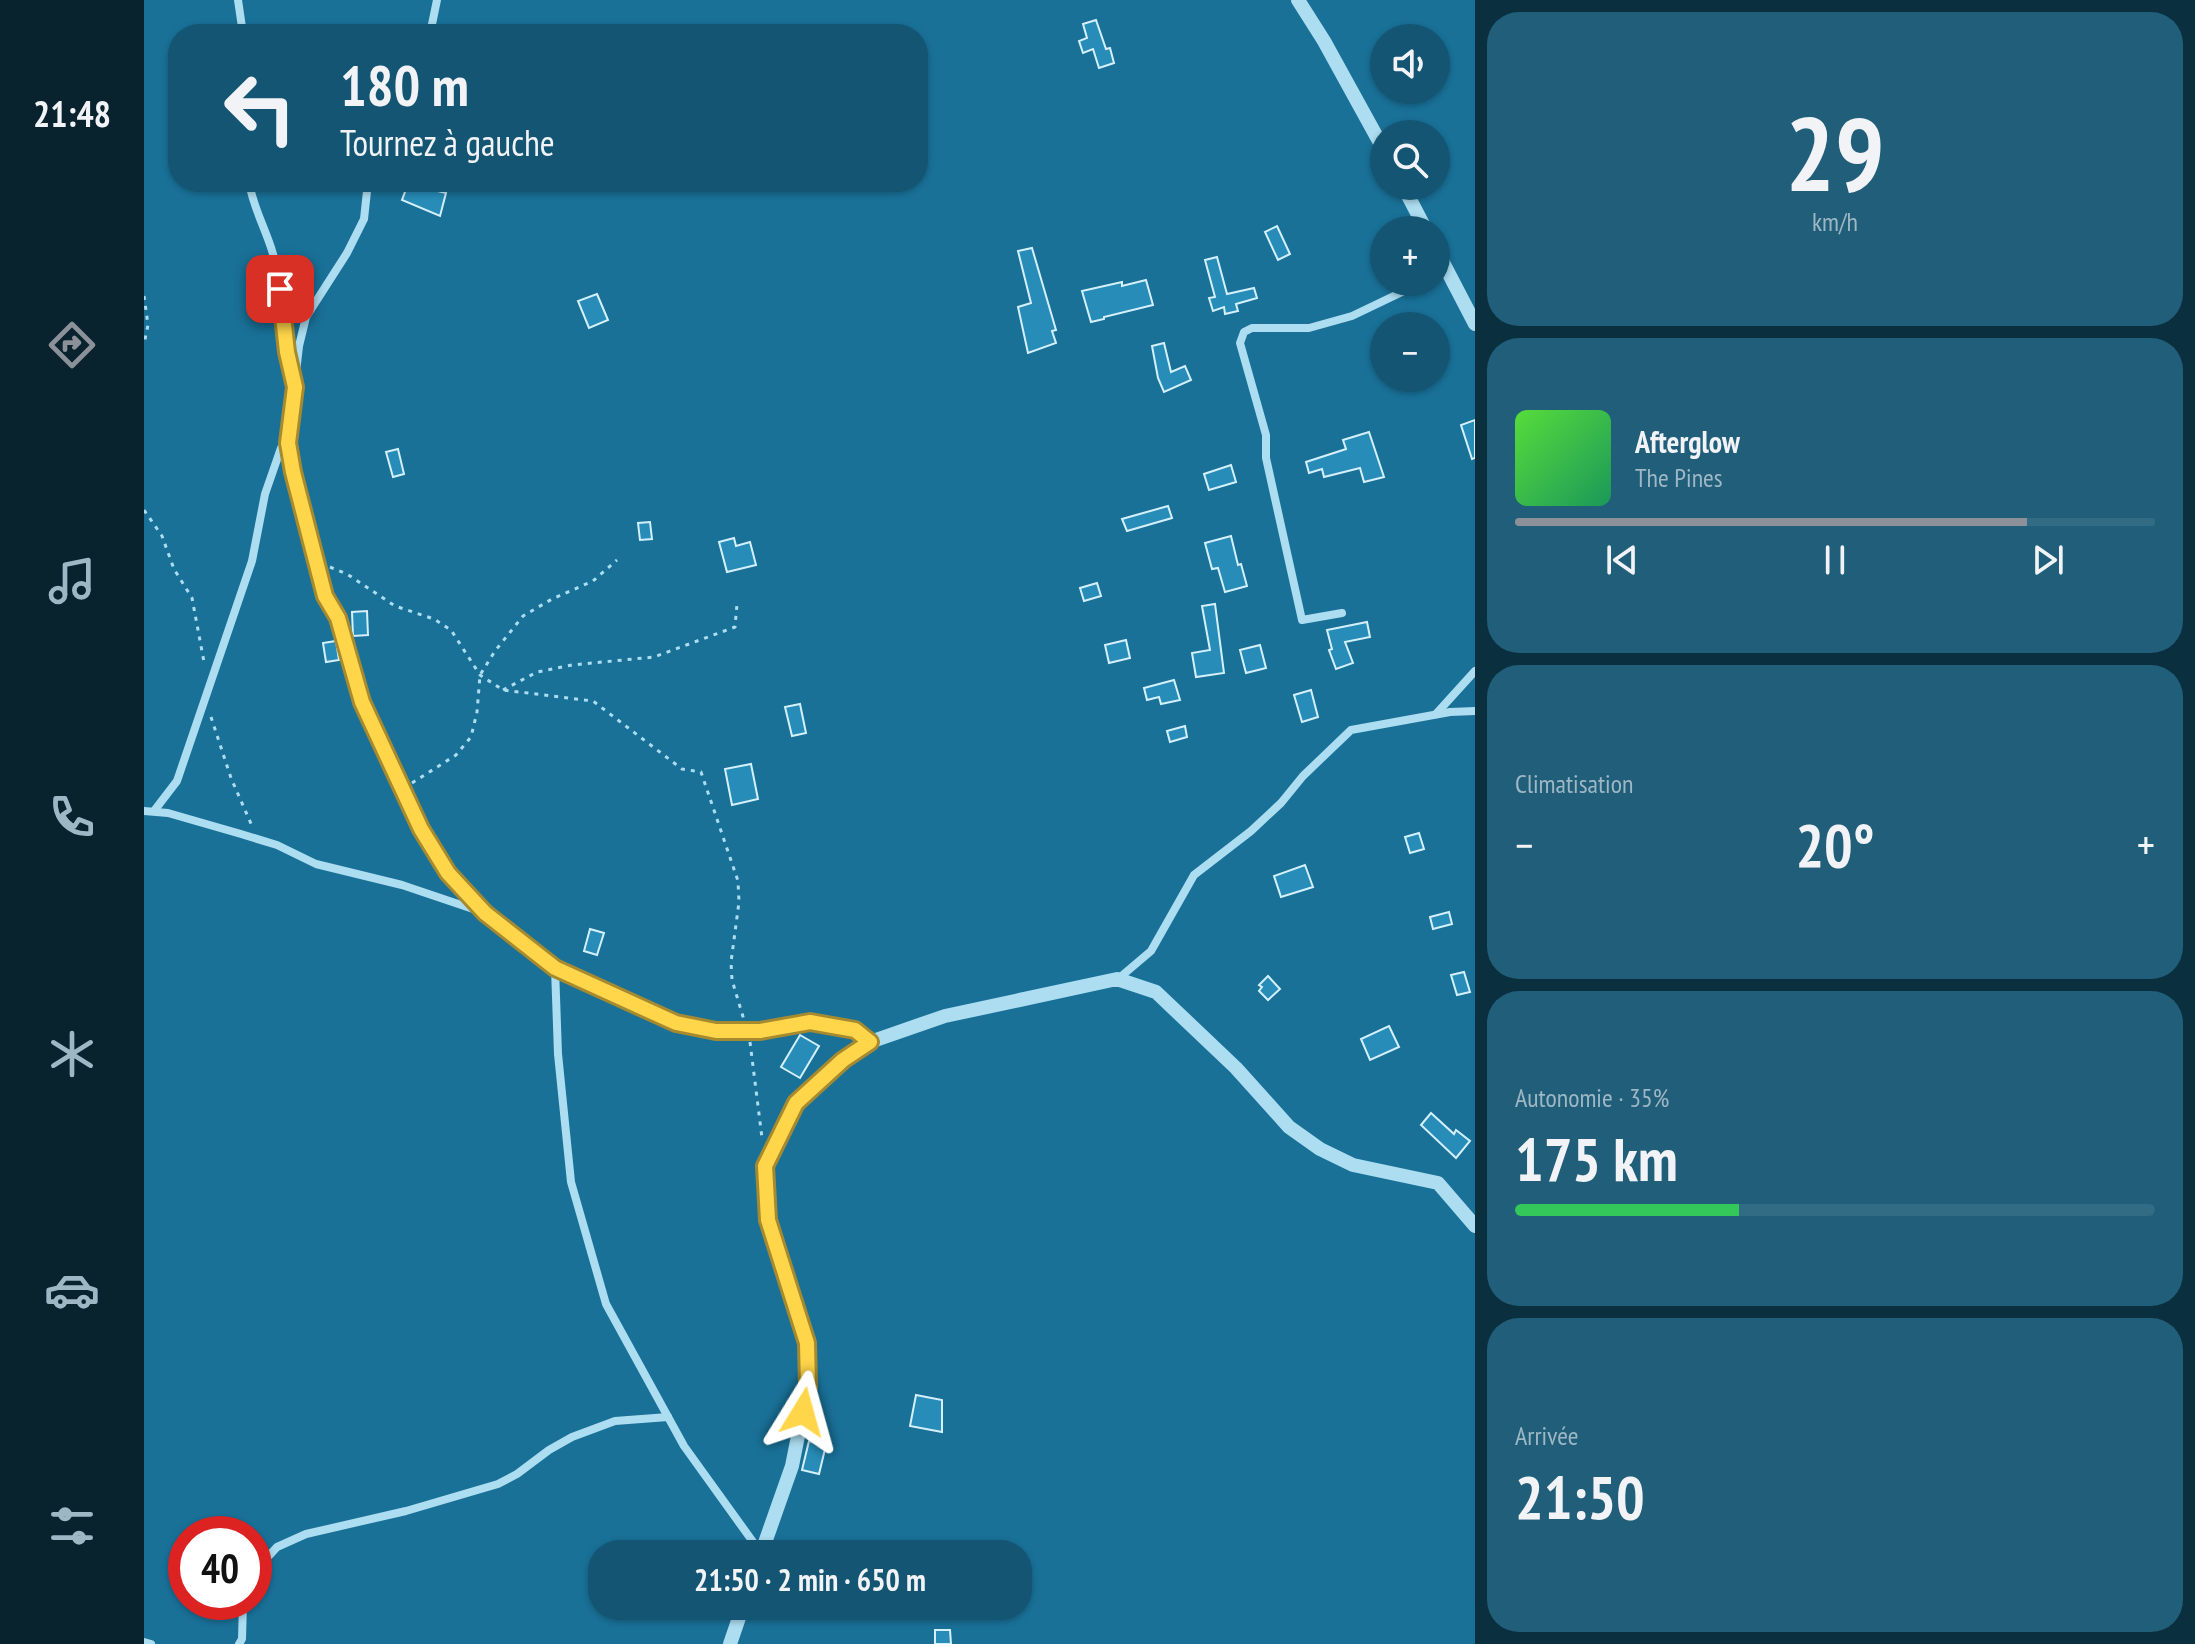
<!DOCTYPE html>
<html lang="fr">
<head>
<meta charset="utf-8">
<style>
	body { margin:0; font-family:"PT Sans Narrow",sans-serif; background:#205e7a; color:#f1f3f6; height:100vh; display:flex; flex-direction:column; font-size:30px; white-space:nowrap }
	* { box-sizing:border-box; margin:0 }
	p { font-size:26px; color:#9db7c4 }
	.icon { flex:none; width:44px; height:44px; fill:none; stroke:currentColor; stroke-width:2; stroke-linecap:round; stroke-linejoin:round }
	.map { position:relative; flex:1; overflow:hidden }
	.panel { display:flex; flex-direction:column; gap:12px; padding:12px; background:#0a2f3f; width:720px }
	.panel>* { flex:none }
	.hud { position:absolute; left:24px; top:24px; width:760px; height:168px; border-radius:32px; box-shadow:0 2px 6px #0004; background:#135572; color:#f1f3f6; overflow:hidden }
	.fabs { position:absolute; left:1226px; top:24px; display:grid; gap:16px }
	.fabs a { display:grid; place-items:center; width:80px; height:80px; border-radius:50%; background:#135572; box-shadow:0 2px 6px #0004; font-size:40px }
	.speed { position:absolute; left:24px; top:1516px; display:flex; gap:16px; font-size:40px; font-weight:700; text-align:center }
	.speed>* { display:grid; place-content:center; width:104px; height:104px; border-radius:50%; background:#135572; box-shadow:0 2px 6px #0004; line-height:1 }
	.speed .limit { border:12px solid #d22; background:#fff; color:#111 }
	.pin { position:absolute; display:grid; place-items:center; width:68px; height:68px; color:#fff; margin:-34px; border-radius:16px; box-shadow:0 4px 12px #0006 }
	.me { position:absolute; width:88px; margin:-44px; rotate:8deg; stroke-linejoin:round; filter:drop-shadow(0 0 6px #0008) }
	.turn { display:flex; align-items:center; gap:28px; height:168px; padding:0 40px; font-size:36px }
	.turn .icon { width:104px; height:104px; stroke-width:2.5 }
	.turn b { display:block; font-size:56px; line-height:68px }
	.big { font-size:60px; font-weight:800; line-height:1.1 }
	.panel .tile { flex:1; display:flex; flex-direction:column; justify-content:center; gap:12px; min-width:0; padding:0 28px; border-radius:32px; background:#205e7a }
	.panel .dial { align-items:center; gap:0 }
	.dial b { font-size:104px; line-height:1 }
	.song { display:flex; align-items:center; gap:24px }
	.cover { width:96px; height:96px; border-radius:12px; background:linear-gradient(135deg,hsl(110 70% 55%),hsl(150 70% 35%)) }
	.played { height:8px; border-radius:4px; background:linear-gradient(90deg,#8c9099 80%,#326b84 80%) }
	.keys { display:flex; justify-content:space-around; direction:ltr }
	.heat { display:flex; justify-content:space-between; align-items:center; font-size:44px; direction:ltr }
	.charge { height:12px; border-radius:6px; background:linear-gradient(90deg,#34c759 35%,#326b84 0) }
	.trip { position:absolute; left:444px; top:1540px; width:444px; height:80px; border-radius:32px; background:#135572; box-shadow:0 2px 6px #0004; font-weight:800; line-height:80px; text-align:center }
	main { display:flex; flex:1; min-height:0 }
	.tabs { display:flex; flex-direction:column; width:144px; justify-content:space-around; align-items:center; background:#08222e; color:#9db7c4 }
	.tabs .icon { width:56px; height:56px }
	.tabs .on { color:#8c9099 }
	.tabs b { font-size:36px; color:#f1f3f6 }
	.map>svg:first-child { display:block }
	.building { fill:#278cb7; stroke:#d4f0fc; stroke-width:2 }
	.lines { fill:none; stroke-linecap:round; stroke-linejoin:round }
	.path { stroke:#adddf1; stroke-width:3; stroke-dasharray:4 6; stroke-linecap:butt }
	.minor { stroke:#adddf1; stroke-width:8 }
	.tertiary { stroke:#adddf1; stroke-width:14 }
	.route-casing { stroke:#a68a30; stroke-width:20 }
	.route { stroke:#ffd54a; stroke-width:14 }
</style>
</head>
<body>
<main>
<nav class="tabs">
<b>21:48</b>
<svg class="icon on" aria-label="directions" viewBox="0 0 24 24"><path d="M12 3l9 9-9 9-9-9zM9 14v-3h6M13 9l2 2-2 2"/></svg>
<svg class="icon" aria-label="music" viewBox="0 0 24 24"><path d="M9 18V5l10-2v13"/><circle cx="6" cy="18" r="3"/><circle cx="16" cy="16" r="3"/></svg>
<svg class="icon" aria-label="phone" viewBox="0 0 24 24"><path d="M5 4h4l2 5-3 2q2 4 5 5l2-3 5 2v4C11 20 4 13 5 4z"/></svg>
<svg class="icon" aria-label="climate" viewBox="0 0 24 24"><path d="M12 3v18M4 7l16 10M4 17L20 7"/></svg>
<svg class="icon" aria-label="car" viewBox="0 0 24 24"><path d="M5 17H2v-5l4-1 3-4h7l3 4 3 1v5h-3M9 17h6M6 11h13"/><circle cx="7" cy="17" r="2"/><circle cx="17" cy="17" r="2"/></svg>
<svg class="icon" aria-label="filters" viewBox="0 0 24 24"><path d="M4 7h16M4 17h16"/><circle cx="9" cy="7" r="2"/><circle cx="15" cy="17" r="2"/></svg>
</nav>
<div class="map">
<svg width="1331" height="1644" viewBox="0 0 1331 1644">
	<rect width="100%" height="100%" fill="#197198"/>
	<g class="building">
		<polygon points="952,20 962,49 966,48 970,63 955,68 949,49 939,53 935,41 943,38 939,24"/>
		<polygon points="264,184 302,193 296,216 258,200"/>
		<polygon points="1133,226 1146,254 1134,260 1121,232"/>
		<polygon points="888,248 912,330 908,331 912,343 884,353 874,307 887,303 874,251"/>
		<polygon points="1073,257 1083,294 1110,288 1113,298 1092,304 1094,311 1081,314 1080,307 1069,311 1065,298 1071,297 1061,260"/>
		<polygon points="1002,280 1009,305 960,317 960,319 947,322 938,291 978,282 978,286"/>
		<polygon points="453,294 464,320 445,328 434,301"/>
		<polygon points="1020,343 1027,372 1041,366 1047,380 1020,392 1014,378 1008,346"/>
		<polygon points="1331,420 1331,458 1328,459 1317,425"/>
		<polygon points="1225,432 1240,477 1220,482 1216,468 1180,477 1178,469 1165,473 1162,462 1202,449 1199,440"/>
		<polygon points="254,449 260,474 249,477 242,452"/>
		<polygon points="1087,465 1092,482 1065,490 1060,474"/>
		<polygon points="1024,506 1028,518 983,531 978,519"/>
		<polygon points="506,522 508,539 496,540 494,523"/>
		<polygon points="1087,536 1094,565 1097,564 1103,586 1081,592 1074,568 1068,569 1061,543"/>
		<polygon points="590,538 592,546 606,542 612,565 583,572 575,542"/>
		<polygon points="953,583 957,596 940,601 936,588"/>
		<polygon points="1071,604 1080,673 1052,677 1048,653 1066,650 1058,606"/>
		<polygon points="223,611 224,635 209,636 208,612"/>
		<polygon points="1223,622 1226,637 1201,642 1209,663 1192,669 1185,650 1188,649 1183,630"/>
		<polygon points="982,640 986,658 965,663 961,645"/>
		<polygon points="192,641 195,660 182,662 179,643"/>
		<polygon points="1116,645 1122,668 1102,673 1096,650"/>
		<polygon points="1030,680 1036,700 1017,704 1015,697 1003,700 1000,688"/>
		<polygon points="1167,690 1174,717 1158,722 1150,695"/>
		<polygon points="656,704 662,733 648,736 641,707"/>
		<polygon points="1041,726 1043,737 1026,742 1023,731"/>
		<polygon points="607,764 614,799 588,805 581,769"/>
		<polygon points="1275,833 1280,849 1266,853 1261,837"/>
		<polygon points="1161,865 1169,887 1137,897 1130,876"/>
		<polygon points="1305,912 1308,924 1289,929 1286,917"/>
		<polygon points="446,929 460,933 453,955 440,951"/>
		<polygon points="1320,972 1326,992 1313,995 1307,975"/>
		<polygon points="1124,976 1136,989 1124,1000 1115,991 1118,987 1115,985"/>
		<polygon points="1245,1026 1255,1047 1226,1060 1217,1039"/>
		<polygon points="656,1035 675,1046 656,1078 637,1067"/>
		<polygon points="1287,1113 1310,1134 1312,1130 1326,1141 1312,1158 1277,1125"/>
		<polygon points="772,1395 798,1400 798,1432 766,1426"/>
		<polygon points="665,1441 682,1445 675,1474 658,1470"/>
		<polygon points="791,1630 806,1630 807,1644 791,1644"/>
	</g>
	<g class="lines">
		<g class="path">
			<polyline points="0,296 4,325 0,344"/>
			<polyline points="0,510 18,536 30,569 48,598 60,662"/>
			<polyline points="186,567 203,574 251,606 290,619 307,630 336,675 359,690 449,701 538,769 557,772 594,881 595,902 587,962 588,980 600,1020"/>
			<polyline points="359,690 393,672 428,665 510,657 591,627 593,604"/>
			<polyline points="67,717 87,778 108,826"/>
			<polyline points="268,783 312,755 327,737 333,712 336,675 351,651 379,616 408,599 449,581 473,560"/>
			<polyline points="606,1042 618,1138"/>
		</g>
		<g class="minor">
			<polyline points="94,0 99,34"/>
			<polyline points="286,34 293,0"/>
			<path d="M105,182c4,26 17,47 24,72 11,41 10,84 20,125"/>
			<polyline points="224,182 220,219 203,253 162,317 155,346 144,443 149,472 181,596 194,618 218,702 277,829 304,873 341,913"/>
			<polyline points="1198,613 1158,620 1122,458 1122,435 1096,343 1100,332 1108,328 1165,328 1208,316 1279,282"/>
			<polyline points="1292,714 1331,671"/>
			<polyline points="0,811 24,813 97,834 133,845 172,864 258,885 341,913 411,968 532,1023 572,1031 616,1031 666,1022 711,1030 726,1042"/>
			<polyline points="10,811 33,781 108,561 121,494 137,448 144,443"/>
			<polyline points="411,968 414,1054 427,1182 462,1304 540,1446 617,1553"/>
			<polyline points="974,979 1007,951 1050,875 1107,831 1137,803 1159,776 1207,730 1306,712 1331,711"/>
			<polyline points="110,1572 133,1547 162,1534 262,1511 354,1484 373,1474 405,1450 428,1437 471,1421 524,1417"/>
			<polyline points="0,1642 7,1644"/>
			<polyline points="95,1644 98,1639 99,1602"/>
		</g>
		<g class="tertiary">
			<polyline points="1154,0 1180,41 1240,150"/>
			<polyline points="1259,186 1282,230"/>
			<polyline points="1292,249 1331,324"/>
			<polyline points="617,1554 648,1466 664,1386 663,1343 624,1220 621,1166 652,1103 699,1060 726,1042 801,1016 973,979 1012,992 1092,1068 1145,1127 1176,1149 1209,1165 1294,1183 1331,1226"/>
			<polyline points="586,1644 599,1606"/>
		</g>
	</g>
	<g class="lines">
		<g class="route-casing">
			<polyline id="route" points="136,289 143,352 151,387 144,443 149,472 181,596 194,618 218,702 277,829 304,873 341,913 411,968 532,1023 572,1031 616,1031 666,1022 711,1030 726,1042 699,1060 652,1103 621,1166 624,1220 663,1343 664,1386 659,1412"/>
		</g>
		<use href="#route" class="route"/>
	</g>
</svg>
<div class="fabs">
<a><svg class="icon" aria-label="sound" viewBox="0 0 24 24"><path d="M4 9h4l5-4v14l-5-4H4zM17 9q2 3 0 6"/></svg></a>
<a><svg class="icon" aria-label="search" viewBox="0 0 24 24"><circle cx="10" cy="10" r="6"/><path d="M15 15l6 6"/></svg></a>
<a>+</a>
<a>−</a>
</div>
<div class="speed"><div class="limit">40</div></div>
<div class="pin" style="left:136px;top:289px;background:#d93025"><svg class="icon" aria-label="arrive" viewBox="0 0 24 24"><path d="M6 21V4h12l-3 4 3 4H6"/></svg></div>
<svg class="me" style="left:659px;top:1412px" viewBox="-20 -20 40 40"><path d="M0-17L14 15 0 8-14 15z" fill="#ffd54a" stroke="#fff" stroke-width="4"/></svg>
<div class="trip">21:50 · 2 min · 650 m</div>
<div class="hud">
<div class="turn"><svg class="icon" aria-label="left" viewBox="0 0 24 24"><path d="M17 20v-9H6M10 6l-5 5 5 5"/></svg><div><b>180 m</b>Tournez à gauche</div></div>
</div>
</div>
<section class="panel">
<div class="tile dial"><b>29</b><p>km/h</p></div>
<div class="tile">
<div class="song"><i class="cover"></i><div><b>Afterglow</b><p>The Pines</p></div></div>
<div class="played"></div>
<div class="keys"><svg class="icon" aria-label="previous" viewBox="0 0 24 24"><path d="M18 5L8 12l10 7zM5 5v14"/></svg><svg class="icon" aria-label="pause" viewBox="0 0 24 24"><path d="M8 5v14M16 5v14"/></svg><svg class="icon" aria-label="next" viewBox="0 0 24 24"><path d="M6 5l10 7-10 7zM19 5v14"/></svg></div>
</div>
<div class="tile"><p>Climatisation</p>
<div class="heat"><a>−</a><b class="big">20°</b><a>+</a></div>
</div>
<div class="tile"><p>Autonomie · 35%</p><b class="big">175 km</b><div class="charge"></div></div>
<div class="tile"><p>Arrivée</p><b class="big">21:50</b></div>
</section>
</main>
</body>
</html>
